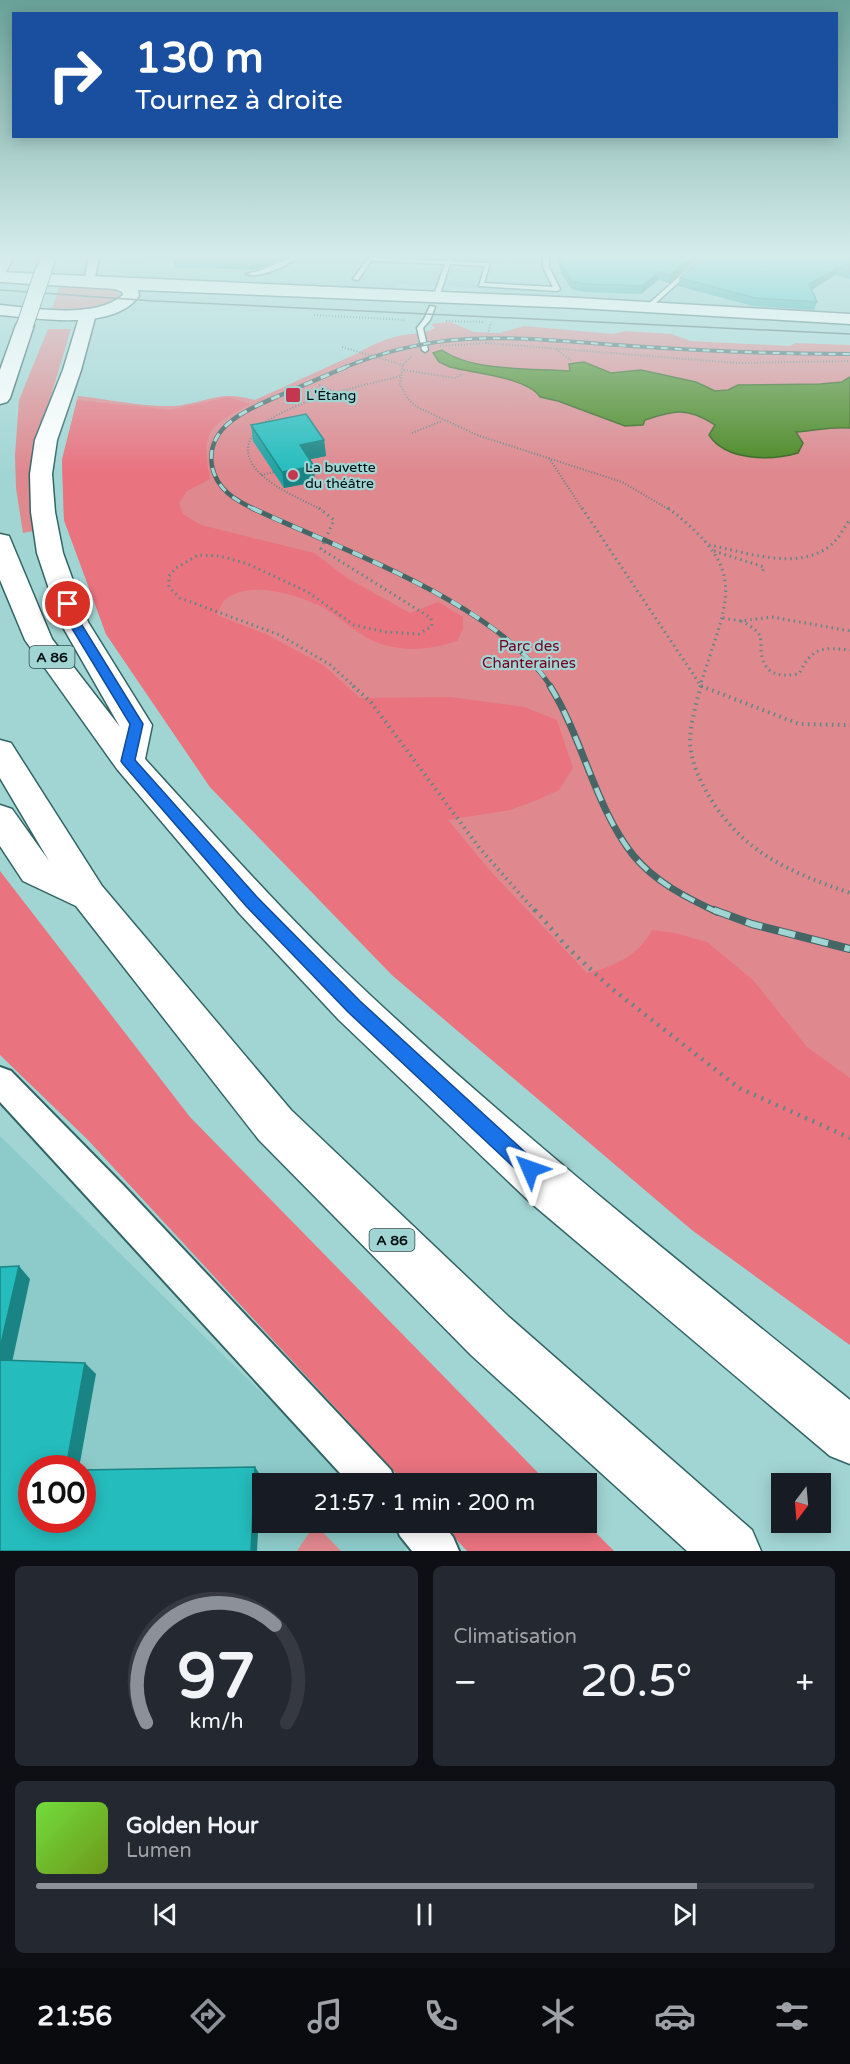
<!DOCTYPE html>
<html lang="fr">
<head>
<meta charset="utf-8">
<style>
	body { margin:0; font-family:"Varela Round",sans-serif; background:#242831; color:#f1f3f6; height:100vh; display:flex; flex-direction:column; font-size:22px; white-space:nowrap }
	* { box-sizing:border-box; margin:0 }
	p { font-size:20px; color:#9ea1a6 }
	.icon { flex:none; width:33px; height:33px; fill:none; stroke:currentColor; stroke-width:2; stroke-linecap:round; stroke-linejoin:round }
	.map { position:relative; height:1551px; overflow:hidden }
	.panel { display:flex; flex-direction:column; gap:15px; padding:15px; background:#0d0f14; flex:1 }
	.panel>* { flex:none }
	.top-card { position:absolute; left:12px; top:12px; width:826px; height:126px; border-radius:0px; box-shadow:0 3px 15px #0003; background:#1a4fa0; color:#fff; overflow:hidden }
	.needle { width:39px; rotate:196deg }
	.tools { position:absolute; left:771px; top:1473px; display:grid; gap:12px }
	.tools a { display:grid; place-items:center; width:60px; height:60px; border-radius:0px; background:#171b24; box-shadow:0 3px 15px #0003; font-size:30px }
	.speed { position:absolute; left:18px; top:1455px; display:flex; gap:12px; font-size:30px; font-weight:700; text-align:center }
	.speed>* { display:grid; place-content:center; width:78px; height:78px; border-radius:50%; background:#171b24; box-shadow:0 3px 15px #0003; line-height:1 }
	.speed .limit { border:9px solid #d22; background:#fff; color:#111 }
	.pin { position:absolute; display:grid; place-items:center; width:51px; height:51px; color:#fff; margin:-26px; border:3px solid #fff; border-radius:50%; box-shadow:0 2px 6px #0007 }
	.me { position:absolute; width:66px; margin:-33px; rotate:313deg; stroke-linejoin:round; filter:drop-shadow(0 0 4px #0008) }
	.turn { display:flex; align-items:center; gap:21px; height:126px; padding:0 24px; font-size:27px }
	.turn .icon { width:78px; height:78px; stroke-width:2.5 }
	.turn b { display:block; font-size:42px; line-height:51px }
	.big { font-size:45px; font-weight:600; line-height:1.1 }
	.panel .widget { flex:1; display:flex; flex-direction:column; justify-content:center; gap:9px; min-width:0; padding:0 21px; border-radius:9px; background:#242831 }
	.panel .dial { align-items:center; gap:0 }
	.dial svg { height:156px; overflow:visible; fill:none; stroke:#363941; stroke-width:7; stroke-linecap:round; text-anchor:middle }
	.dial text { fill:#f1f3f6; stroke:none }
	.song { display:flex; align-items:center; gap:18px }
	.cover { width:72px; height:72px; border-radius:9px; background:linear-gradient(135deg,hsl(100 70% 55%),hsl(80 70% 35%)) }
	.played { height:6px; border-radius:3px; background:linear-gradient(90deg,#8c9099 85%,#363941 85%) }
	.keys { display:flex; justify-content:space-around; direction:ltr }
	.heat { display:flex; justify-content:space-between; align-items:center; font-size:33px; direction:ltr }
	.panel .tiles { flex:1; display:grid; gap:15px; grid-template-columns:1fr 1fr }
	.widget:last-child { grid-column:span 2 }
	.trip { position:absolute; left:252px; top:1473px; width:345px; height:60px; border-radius:0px; background:#171b24; box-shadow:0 3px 15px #0003; font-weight:600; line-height:60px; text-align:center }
	.tabs { display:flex; height:96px; justify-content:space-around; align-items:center; background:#090b0e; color:#9ea1a6 }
	.tabs .icon { width:42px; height:42px }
	.tabs .on { color:#8c9099 }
	.tabs b { font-size:27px; color:#f1f3f6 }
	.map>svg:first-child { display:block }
	.built { fill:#8dcbca; fill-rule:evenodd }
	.green { fill:#df888e }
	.forest { fill:#e9737f }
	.water { fill:#4b8722; stroke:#34631d; stroke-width:1.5 }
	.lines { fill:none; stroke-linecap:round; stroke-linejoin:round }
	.service-casing { stroke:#336464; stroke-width:3 }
	.minor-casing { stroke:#336464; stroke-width:4 }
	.secondary-casing { stroke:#336464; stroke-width:3 }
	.motorway-casing { stroke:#336464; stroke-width:3 }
	.path-far3 { stroke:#618787; stroke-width:2; stroke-dasharray:1 2; stroke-linecap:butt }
	.path-far2 { stroke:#618787; stroke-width:3; stroke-dasharray:1.5 4; stroke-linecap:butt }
	.path-far1 { stroke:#618787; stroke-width:4; stroke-dasharray:1.5 4.5; stroke-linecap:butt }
	.path { stroke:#618787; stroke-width:4.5; stroke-dasharray:2 6; stroke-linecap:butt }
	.service { fill:#fff; fill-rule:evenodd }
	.minor { fill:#fff; fill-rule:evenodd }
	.secondary { fill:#fff; fill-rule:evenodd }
	.motorway { fill:#fff; fill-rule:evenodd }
	.tram { stroke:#466666; stroke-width:1.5 }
	.rail-far4-casing { stroke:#466666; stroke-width:4 }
	.rail-far3-casing { stroke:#466666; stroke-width:4.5 }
	.rail-far2-casing { stroke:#466666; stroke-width:5 }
	.rail-far1-casing { stroke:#466666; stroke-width:7 }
	.rail-casing { stroke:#466666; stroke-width:8 }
	.rail-far4 { stroke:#a1d5d4; stroke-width:2; stroke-dasharray:7; stroke-linecap:butt }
	.rail-far3 { stroke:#a1d5d4; stroke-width:3; stroke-dasharray:9; stroke-linecap:butt }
	.rail-far2 { stroke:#a1d5d4; stroke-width:4; stroke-dasharray:11; stroke-linecap:butt }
	.rail-far1 { stroke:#a1d5d4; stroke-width:4.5; stroke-dasharray:14; stroke-linecap:butt }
	.rail { stroke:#a1d5d4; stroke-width:6; stroke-dasharray:17; stroke-linecap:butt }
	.motorway-bridge-casing { stroke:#336464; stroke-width:18; stroke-linecap:butt }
	.motorway-bridge { stroke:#fff; stroke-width:16 }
	.wall { fill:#20a2a3 }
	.shaded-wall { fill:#1a8484 }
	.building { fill:#25bcbd; stroke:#1a8484; stroke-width:1.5 }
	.route { fill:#1a73e8; stroke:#114b97; stroke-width:1.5 }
	.poi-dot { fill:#c6364f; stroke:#a1d5d4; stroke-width:2 }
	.labels { text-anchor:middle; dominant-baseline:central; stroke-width:4.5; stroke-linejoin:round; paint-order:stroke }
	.far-poi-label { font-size:14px; fill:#001011; stroke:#a1d5d4; text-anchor:start }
	.shield { fill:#a1d5d4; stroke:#304b4c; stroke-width:1.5 }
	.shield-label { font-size:14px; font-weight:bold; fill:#001011 }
	.park-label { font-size:15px; fill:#720021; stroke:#a1d5d4 }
</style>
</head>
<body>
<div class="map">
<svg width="850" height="1551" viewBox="0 0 850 1551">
	<rect width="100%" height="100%" fill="#a1d5d4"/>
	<g class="built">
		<polygon points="114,256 850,256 850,312 480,294 481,288 397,284 394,290 131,277 113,270"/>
		<path d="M0,1136l354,347 -92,1v38l132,1 15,14 -3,14h-406zM32,1468h50v52h-50z"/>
	</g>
	<g class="green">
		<path d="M60,285c18,1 45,-2 60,9 -7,20 -51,15 -68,15z"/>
		<path d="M450,322l24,10 26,1 24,-7 89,8 12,-3 47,3 18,7 100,5 5,-3 55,2v1000l-158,-115 -300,-255 -182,-188 -104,-153 -42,-114 -2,-60 16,-64c29,3 66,11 94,10 34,-2 46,-17 83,-6l103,-47c13,-8 29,-15 45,-18 14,-2 16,0 32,-7l-5,-4z"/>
		<polygon points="48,329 71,329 50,399 33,468 33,531 23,533 16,488 15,455 19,400"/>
		<polygon points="315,1524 341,1551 297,1551"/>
	</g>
	<g class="forest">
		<path d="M228,397l23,7c-44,23 -50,27 -41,75l-23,12 -8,12 4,11 18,11 113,28 33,25 63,35 28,-11 25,15v12l-6,12c-25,8 -46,11 -72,4 -25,-6 -44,-29 -67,-40 -23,-11 -69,-25 -92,-6 -4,3 -7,11 -9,16l51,20 55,30 37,33 90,-1 74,10 33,13 16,48 -14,22 -22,10 -27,10 -62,10 44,53 95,100c27,-6 52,-18 65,-43l23,3 32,9 46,38 54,67 43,31v267l-158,-115 -300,-255 -182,-188 -104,-153 -42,-114 -2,-60 15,-60 93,10z"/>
		<polygon points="0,871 190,1117 548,1483 405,1483 88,1140 0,1055"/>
		<polygon points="441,1523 586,1523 614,1551 467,1551"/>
	</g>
	<path class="water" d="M442,350c31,22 90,18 128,21l-1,-7 15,-2 27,11 30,-3 55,12 19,9 13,-1 10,-5 82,-1 22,-2 8,-5v51c-19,-2 -35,3 -54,4l7,11 -5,10c-27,8 -72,8 -89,-18l6,-10c-27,-18 -41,-15 -70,-5l-2,5 -18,1 -67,-25 -18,-4c-13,-20 -68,-24 -90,-30l-11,-5 -6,-9z"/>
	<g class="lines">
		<g class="service-casing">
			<g id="service">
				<path d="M294,256h7c-13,9 -40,23 -55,18l16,-4z"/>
				<polygon points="448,256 453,257 451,261 490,263 484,283 553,287 543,267 543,256 549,256 549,267 560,289 557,291 479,286 485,266 450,264 439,297 436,299 433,297 445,264 371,261 358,280 353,279 369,257 446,261"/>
				<polygon points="702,256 708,256 649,309 645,309 645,307"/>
				<polygon points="430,306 435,307 430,320 423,328 428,350 425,352 422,350 417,328 424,319"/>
			</g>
		</g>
		<g class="minor-casing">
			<g id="minor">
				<polygon points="89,256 99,256 94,282 89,285 84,282"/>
				<polygon points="0,1067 11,1071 124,1186 391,1470 396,1484 350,1484 0,1102"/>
				<polygon points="394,1522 441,1522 453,1537 459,1551 412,1551 400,1536"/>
			</g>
		</g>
		<g class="secondary-casing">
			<path id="secondary" d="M0,272l578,26 272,16v10l-272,-16 -440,-18 1,6c-26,36 -101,22 -139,19v-10c35,3 94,15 123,-10l-1,-3 -7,-3 -115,-7z"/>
		</g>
		<g class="motorway-casing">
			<g id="motorway">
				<polygon points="0,256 14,256 5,274 0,276"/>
				<polygon points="42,256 56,256 51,272 43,277 35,272"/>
				<polygon points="86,256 100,256 101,258 94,262 89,261"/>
				<path d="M88,309l6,1 2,4 -15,56 -24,70 -5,34 3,38 8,41 25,69 64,103 -7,34c73,80 145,162 225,236 153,143 317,273 480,405v64l-20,-8 -299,-253 -192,-183 -100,-107 -122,-144 -92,-129 -25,-60v-46l9,2 43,103 68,88 -60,-105 -23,-69 -6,-41 -1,-38 5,-34 28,-70 17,-56 2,-4z"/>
				<polygon points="25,320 31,321 34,325 10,398 7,402 0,404 0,370 16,325 19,321"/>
				<polygon points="0,740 11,743 102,886 291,1110 509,1317 752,1530 761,1551 687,1551 471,1355 259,1140 76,906 23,881 0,846 0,805 12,809 49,861 0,778"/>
			</g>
		</g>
		<g class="path-far3">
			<polyline points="314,315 406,320"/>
			<polyline points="446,321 484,322"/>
			<polyline points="486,343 491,322"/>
			<polyline points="440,346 486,343 737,363 850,361"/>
			<polyline points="342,347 403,365"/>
			<polyline points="556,349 572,361"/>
			<polyline points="411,357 403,365 400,384 408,399 417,407 477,435 622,482 670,510"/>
			<polyline points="404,370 455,378 463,374"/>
			<polyline points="319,385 338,393"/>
			<path d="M261,425c42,-28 92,-37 140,-49"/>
			<path d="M254,433c-27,38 44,64 68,77"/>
			<polyline points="412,433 442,421"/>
			<polyline points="549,458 583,510"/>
			<polyline points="261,475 274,472"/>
		</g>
		<g class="path-far2">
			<polyline points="319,508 334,520 321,549 431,618 432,626 419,634 386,632 354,625 308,592 248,564 220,556 198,555 176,568 169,576 169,587 180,598 280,635 329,664 355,687"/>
			<polyline points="582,508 701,686 705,687"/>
			<path d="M668,508c85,65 58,91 32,179"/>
			<path d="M709,545c36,7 90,27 122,0 8,-7 13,-17 19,-26"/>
			<polyline points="714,551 764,567 762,573"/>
			<polyline points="723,618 741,621 772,617 850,631"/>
			<path d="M741,621c6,3 16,8 19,15 1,4 1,11 1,15 3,24 17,26 38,23 13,-27 23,-27 51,-24"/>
		</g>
		<g class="path-far1">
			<polyline points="353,686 370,701 481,850 536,912"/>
			<path d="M701,686c-5,17 -10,36 -11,54 0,20 9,39 19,56 34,57 81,76 141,97"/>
			<polyline points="701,686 799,724 850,725"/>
		</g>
		<polyline class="path" points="535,910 569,949 611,988 739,1088 850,1138"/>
		<use href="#service" class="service"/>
		<use href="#minor" class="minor"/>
		<use href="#secondary" class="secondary"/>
		<use href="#motorway" class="motorway"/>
		<polyline class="tram" points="0,290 154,301 850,334"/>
		<g class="rail-far4-casing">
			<path id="rail-far4" d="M343,368c105,-43 179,-29 288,-22 73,5 146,8 219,8"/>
		</g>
		<g class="rail-far3-casing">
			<path id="rail-far3" d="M256,510c-21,-10 -39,-20 -44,-44 -7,-42 40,-58 71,-72 21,-9 42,-18 63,-27"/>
		</g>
		<g class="rail-far2-casing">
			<path id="rail-far2" d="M252,508c89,42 246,95 299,179"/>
		</g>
		<g class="rail-far1-casing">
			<path id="rail-far1" d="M550,686c33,53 45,121 83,169 22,27 54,43 84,57"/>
		</g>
		<g class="rail-casing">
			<polyline id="rail" points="714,910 752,924 850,949"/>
		</g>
		<use href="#rail-far4" class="rail-far4"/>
		<use href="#rail-far3" class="rail-far3"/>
		<use href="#rail-far2" class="rail-far2"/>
		<use href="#rail-far1" class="rail-far1"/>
		<use href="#rail" class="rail"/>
		<g class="motorway-bridge-casing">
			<polyline id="motorway-bridge" points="25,325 43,272"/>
		</g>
		<use href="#motorway-bridge" class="motorway-bridge"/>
	</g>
	<g class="wall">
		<polygon points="141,256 289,256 261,268 251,270 175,267 173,258 142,259"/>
		<polygon points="557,256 699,256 669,283 658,280 641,294 585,292 571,289 561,273"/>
		<polygon points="850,256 850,279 835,275 812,290 817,302 814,310 753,306 678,286 680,278"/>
		<polygon points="251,425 324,440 326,456 310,459 315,482 284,488 253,441"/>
	</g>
	<g class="shaded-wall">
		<polygon points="257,256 289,256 261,268 251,270 250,258"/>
		<polygon points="692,256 699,256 669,283 670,275"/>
		<polygon points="838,268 835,275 807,292 809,284"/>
		<polygon points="659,272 658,280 641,294 642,286"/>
		<polygon points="324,440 326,456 302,461 300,445"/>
		<polygon points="314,466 315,482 284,488 282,472"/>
		<polygon points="19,1266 30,1279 10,1372 0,1363 0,1348"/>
		<polygon points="85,1363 96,1374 79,1468 66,1468"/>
		<polygon points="255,1467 261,1476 257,1551 251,1551"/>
	</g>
	<g class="building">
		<polygon points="214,256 257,256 250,258"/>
		<polygon points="560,256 692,256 670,275 659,272 642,286 586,284 571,281 562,265"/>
		<polygon points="704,256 850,256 850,271 838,268 809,284 817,302 755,298 680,278"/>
		<polygon points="306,414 324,440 300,445 314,466 282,472 251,425"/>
		<polygon points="19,1266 0,1348 0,1267"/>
		<polygon points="0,1360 85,1363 66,1468 32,1468 32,1520 82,1520 82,1470 255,1467 251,1551 0,1551"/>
	</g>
	<linearGradient id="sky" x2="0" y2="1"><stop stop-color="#69a299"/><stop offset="0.54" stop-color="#d5ecec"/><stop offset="1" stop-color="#d5ecec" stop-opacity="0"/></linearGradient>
	<rect width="850" height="473" fill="url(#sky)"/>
	<polygon class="route" points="68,601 74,604 80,622 143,724 135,760 257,897 360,1001 537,1163 540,1169 537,1176 530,1179 523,1176 348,1012 246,906 123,764 121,761 130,724 68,622 63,604"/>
	<g class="poi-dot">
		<rect x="285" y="387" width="16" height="16" rx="3"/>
		<circle cx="293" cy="475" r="6"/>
	</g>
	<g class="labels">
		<g class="far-poi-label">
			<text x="306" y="395">L'Étang</text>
			<text x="305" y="467">La buvette<tspan x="305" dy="16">du théâtre</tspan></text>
		</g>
		<g class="shield">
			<rect x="29.5" y="646" width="45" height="22" rx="4.5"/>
			<rect x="369.5" y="1229" width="45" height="22" rx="4.5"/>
		</g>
		<g class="shield-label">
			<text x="52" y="657">A 86</text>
			<text x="392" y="1240">A 86</text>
		</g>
		<g class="park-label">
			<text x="529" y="646">Parc des<tspan x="529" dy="17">Chanteraines</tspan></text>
		</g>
	</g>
</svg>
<div class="tools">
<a><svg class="needle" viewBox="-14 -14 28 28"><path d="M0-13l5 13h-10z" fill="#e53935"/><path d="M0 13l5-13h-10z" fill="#9ea1a6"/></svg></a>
</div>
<div class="speed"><div class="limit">100</div></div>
<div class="pin" style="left:68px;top:604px;background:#d93025"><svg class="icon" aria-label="arrive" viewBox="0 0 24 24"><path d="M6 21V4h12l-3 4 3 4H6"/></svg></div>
<svg class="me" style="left:530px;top:1169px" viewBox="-20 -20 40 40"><path d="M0-17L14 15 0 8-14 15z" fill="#1a73e8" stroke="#fff" stroke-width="4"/></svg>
<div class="trip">21:57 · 1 min · 200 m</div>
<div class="top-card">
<div class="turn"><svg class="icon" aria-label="right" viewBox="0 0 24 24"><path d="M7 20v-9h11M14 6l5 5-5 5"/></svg><div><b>130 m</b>Tournez à droite</div></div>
</div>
</div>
<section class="panel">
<div class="tiles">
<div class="widget dial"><svg viewBox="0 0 100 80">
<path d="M14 69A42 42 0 1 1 86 69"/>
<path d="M14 69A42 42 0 0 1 80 19" stroke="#8c9099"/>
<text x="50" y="56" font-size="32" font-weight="700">97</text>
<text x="50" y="72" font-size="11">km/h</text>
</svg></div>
<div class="widget"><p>Climatisation</p>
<div class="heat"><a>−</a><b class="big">20.5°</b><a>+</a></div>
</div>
<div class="widget">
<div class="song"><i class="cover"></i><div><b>Golden Hour</b><p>Lumen</p></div></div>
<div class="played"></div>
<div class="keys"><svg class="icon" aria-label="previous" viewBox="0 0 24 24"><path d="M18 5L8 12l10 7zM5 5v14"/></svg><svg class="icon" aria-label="pause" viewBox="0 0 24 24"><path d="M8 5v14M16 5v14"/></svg><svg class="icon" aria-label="next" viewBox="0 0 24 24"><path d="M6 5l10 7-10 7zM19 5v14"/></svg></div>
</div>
</div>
</section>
<nav class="tabs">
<b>21:56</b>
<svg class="icon on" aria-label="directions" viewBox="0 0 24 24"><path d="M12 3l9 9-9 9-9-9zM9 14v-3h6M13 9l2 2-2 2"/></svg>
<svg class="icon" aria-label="music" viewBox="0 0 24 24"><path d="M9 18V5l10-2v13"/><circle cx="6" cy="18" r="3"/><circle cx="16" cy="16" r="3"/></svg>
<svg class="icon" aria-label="phone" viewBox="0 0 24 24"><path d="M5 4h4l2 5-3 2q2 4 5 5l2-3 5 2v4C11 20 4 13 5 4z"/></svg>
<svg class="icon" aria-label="climate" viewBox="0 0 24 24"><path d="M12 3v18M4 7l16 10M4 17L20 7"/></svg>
<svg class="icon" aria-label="car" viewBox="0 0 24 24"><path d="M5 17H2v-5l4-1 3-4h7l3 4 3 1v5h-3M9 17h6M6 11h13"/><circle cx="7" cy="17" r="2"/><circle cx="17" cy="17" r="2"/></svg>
<svg class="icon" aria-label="filters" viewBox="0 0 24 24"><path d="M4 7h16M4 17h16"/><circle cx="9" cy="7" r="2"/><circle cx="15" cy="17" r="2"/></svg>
</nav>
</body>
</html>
